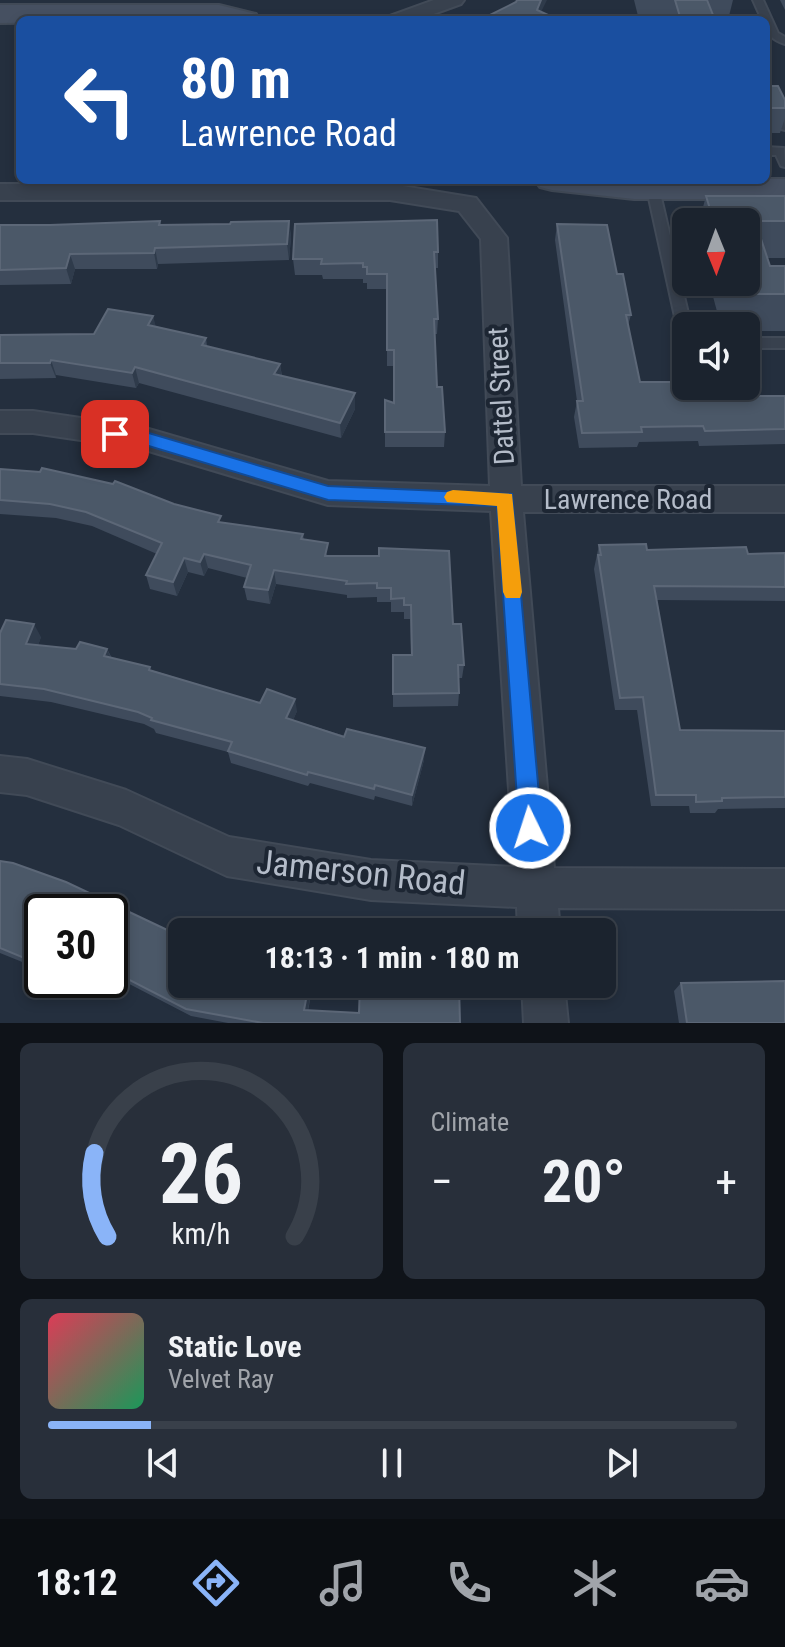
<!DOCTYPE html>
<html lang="en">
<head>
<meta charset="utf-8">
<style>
	body { margin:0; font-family:"Roboto Condensed",sans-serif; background:#282f3a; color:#f1f3f6; height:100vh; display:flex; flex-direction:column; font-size:30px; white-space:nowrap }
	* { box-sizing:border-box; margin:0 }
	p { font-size:26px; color:#a0a4aa }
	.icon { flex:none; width:44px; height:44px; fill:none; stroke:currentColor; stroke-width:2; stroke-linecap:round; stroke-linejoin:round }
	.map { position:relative; height:1023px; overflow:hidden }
	.panel { display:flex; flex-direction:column; gap:20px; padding:20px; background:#0f1319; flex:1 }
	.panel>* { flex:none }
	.banner { position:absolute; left:16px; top:16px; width:754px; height:168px; border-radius:12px; box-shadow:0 4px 12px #0003,0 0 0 2px #39404a; background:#1a4fa0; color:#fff; overflow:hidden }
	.needle { width:52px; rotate:179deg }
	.fabs { position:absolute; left:672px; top:208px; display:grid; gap:16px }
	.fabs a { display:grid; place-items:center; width:88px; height:88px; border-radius:12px; background:#1b232e; box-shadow:0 4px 12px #0003,0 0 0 2px #39404a; font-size:40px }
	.speed { position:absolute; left:24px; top:894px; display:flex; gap:16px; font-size:40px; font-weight:700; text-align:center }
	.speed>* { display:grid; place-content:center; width:104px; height:104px; border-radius:50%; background:#1b232e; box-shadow:0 4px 12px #0003,0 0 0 2px #39404a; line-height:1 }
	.speed .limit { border:4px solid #111; border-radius:12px; background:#fff; color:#111 }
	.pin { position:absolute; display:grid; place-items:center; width:68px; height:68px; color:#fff; margin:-34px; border-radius:16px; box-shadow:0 4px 12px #0006 }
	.me { position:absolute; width:88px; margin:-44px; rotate:356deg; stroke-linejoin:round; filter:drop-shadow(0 0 6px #0008) }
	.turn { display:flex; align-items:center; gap:28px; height:168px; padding:0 32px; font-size:36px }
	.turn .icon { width:104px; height:104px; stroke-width:2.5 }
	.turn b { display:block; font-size:56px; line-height:68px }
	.big { font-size:60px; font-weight:700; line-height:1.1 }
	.panel .tile { flex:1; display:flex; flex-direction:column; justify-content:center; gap:12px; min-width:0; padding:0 28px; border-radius:12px; background:#282f3a }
	.panel .dial { align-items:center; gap:0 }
	.dial svg { height:208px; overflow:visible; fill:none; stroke:#39404a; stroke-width:7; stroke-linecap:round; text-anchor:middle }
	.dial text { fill:#f1f3f6; stroke:none }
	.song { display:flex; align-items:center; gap:24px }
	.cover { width:96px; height:96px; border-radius:12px; background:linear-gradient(135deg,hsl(350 70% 55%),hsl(150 70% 35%)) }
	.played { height:8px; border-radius:4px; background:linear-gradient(90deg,#8ab4f8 15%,#39404a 15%) }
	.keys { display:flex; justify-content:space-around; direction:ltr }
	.heat { display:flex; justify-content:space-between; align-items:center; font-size:44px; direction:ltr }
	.panel .tiles { flex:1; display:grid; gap:20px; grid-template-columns:1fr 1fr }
	.tile:last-child { grid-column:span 2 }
	.trip { position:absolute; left:168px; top:918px; width:448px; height:80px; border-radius:12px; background:#1b232e; box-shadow:0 4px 12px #0003,0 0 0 2px #39404a; font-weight:700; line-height:80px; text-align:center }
	.menu { display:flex; height:128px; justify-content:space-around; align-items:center; background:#0b0e12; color:#a0a4aa }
	.menu .icon { width:56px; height:56px }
	.menu .on { color:#8ab4f8 }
	.menu b { font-size:36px; color:#f1f3f6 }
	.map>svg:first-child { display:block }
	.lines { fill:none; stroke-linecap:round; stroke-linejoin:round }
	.service-casing { stroke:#414a57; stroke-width:4 }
	.minor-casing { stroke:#414a57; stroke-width:4 }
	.secondary-casing { stroke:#414a57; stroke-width:4 }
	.service { fill:#38414e; fill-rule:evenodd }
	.minor { fill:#38414e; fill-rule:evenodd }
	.secondary { fill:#465061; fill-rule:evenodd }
	.wall { fill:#3f4b5c }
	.shaded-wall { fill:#2f3b4b }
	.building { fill:#4b5868; stroke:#5c6777; stroke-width:2 }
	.route { fill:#1a73e8; stroke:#114b97; stroke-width:2 }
	.slow { fill:#f59e0b }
	.labels { text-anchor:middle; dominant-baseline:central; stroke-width:8; stroke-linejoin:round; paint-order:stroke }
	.street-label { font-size:28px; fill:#b4bcc9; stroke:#1d2633 }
	.near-street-label { font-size:34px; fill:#b4bcc9; stroke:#1d2633 }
</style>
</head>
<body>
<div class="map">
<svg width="785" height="1023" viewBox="0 0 785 1023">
	<rect width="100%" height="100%" fill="#242f3e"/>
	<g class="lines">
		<g class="service-casing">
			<g id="service">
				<path d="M753,0h10l15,33 7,4v7c-13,-4 -19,-10 -19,-24h-4z"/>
				<polygon points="766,96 783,106 785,130 781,129 772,108 766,104"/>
				<polygon points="766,147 784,148 785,167 781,166 776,155 766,155"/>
				<polygon points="653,185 659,189 691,326 686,326 686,340 679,335 647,189"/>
				<rect x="746" y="338" width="39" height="10"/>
			</g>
		</g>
		<g class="minor-casing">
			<g id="minor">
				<polygon points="434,0 464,0 461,4 417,20 387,20 390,16"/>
				<polygon points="0,184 390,184 476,198 507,238 521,486 785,486 785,512 523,512 554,868 785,869 785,909 558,908 560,932 518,932 517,907 371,900 227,876 119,825 27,795 0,792 0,756 27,759 126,790 229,837 371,860 514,867 491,511 328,505 142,449 33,433 0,433 0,411 33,411 142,427 328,481 490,486 481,239 459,211 390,200 0,200"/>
				<polygon points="522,984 564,984 568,1023 524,1023"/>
			</g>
		</g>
		<g class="secondary-casing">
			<g id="secondary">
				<polygon points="0,5 219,5 256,14 260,20 0,23"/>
				<polygon points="766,179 785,179 785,199 634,199 552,190 540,187 535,180"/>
			</g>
		</g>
		<use href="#service" class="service"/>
		<use href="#minor" class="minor"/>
		<use href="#secondary" class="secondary"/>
	</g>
	<g class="wall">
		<polygon points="634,0 733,0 728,20 639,20"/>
		<polygon points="780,0 785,0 785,10"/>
		<polygon points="20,53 20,76 16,63"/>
		<polygon points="766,86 785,100 785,118 780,133 766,133"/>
		<polygon points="706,196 785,196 785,258 767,258 770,266 785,266 785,331 746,331 746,326 721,326 709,282 746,282 746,222 699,222"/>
		<polygon points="160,221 161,225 230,224 289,221 291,237 289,260 158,264 157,269 75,269 71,284 0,285 0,225 50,225"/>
		<polygon points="557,224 617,274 631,315 628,325 640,382 725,396 785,396 785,444 699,446 698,441 639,442 637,447 579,448 574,417 577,401 555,240"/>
		<polygon points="438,252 438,268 435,268 438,319 437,334 435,334 437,387 445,432 444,447 385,447 385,400 394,403 394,366 387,366 387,289 367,289 367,283 363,283 363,279 323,279 322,275 295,275 293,259"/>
		<polygon points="153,316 155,326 206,338 207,346 280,364 282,376 355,409 341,438 139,383 136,388 56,375 56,378 0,379 0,335 94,334"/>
		<polygon points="0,469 222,523 303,534 304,540 329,556 379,556 453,624 464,665 462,678 458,678 459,693 458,706 393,707 393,655 411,655 410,619 404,619 404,612 391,612 391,602 377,602 377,597 347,598 347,595 276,584 270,604 247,600 244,587 247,578 208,568 204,576 188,572 177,596 150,589 146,575 157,554 92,526 56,518 0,514"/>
		<polygon points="599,545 647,550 748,554 785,553 785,601 657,600 680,730 785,731 785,808 718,809 715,813 690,813 689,806 651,806 637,710 615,710 594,569"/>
		<polygon points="0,633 41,637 38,645 76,649 107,649 112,658 260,703 297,711 293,720 424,760 412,806 375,796 374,800 310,783 308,786 231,763 228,752 156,733 154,729 144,724 51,702 0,696"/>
		<polygon points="0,861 13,863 66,882 182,937 182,984 313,984 308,1011 359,1013 360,984 459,985 460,1023 228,1023 191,1016 110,974 110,912 42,912 42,970 0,953"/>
		<polygon points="681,983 785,1023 679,1023 674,991"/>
	</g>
	<g class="shaded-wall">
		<polygon points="541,0 547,0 537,20 537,10"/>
		<polygon points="289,221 291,237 289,260 287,244"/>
		<polygon points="155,248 158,264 157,269 154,253"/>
		<polygon points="70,254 75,269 71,284 66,268"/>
		<polygon points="153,316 157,331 148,325"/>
		<polygon points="51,360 56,375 56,378 50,363"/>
		<polygon points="280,364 282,380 274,374"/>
		<polygon points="135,367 139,383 136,388 132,373"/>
		<polygon points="355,393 355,409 341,438 340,423"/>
		<polygon points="204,554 208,568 204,576 200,562"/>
		<polygon points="184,558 188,572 177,596 173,582"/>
		<polygon points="274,570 276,584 270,604 268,590"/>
		<polygon points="34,624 41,637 34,657 26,644"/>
		<polygon points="107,649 113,662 104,656"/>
		<polygon points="295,699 297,711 289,730 286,718"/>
		<polygon points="425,748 424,760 412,806 412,795"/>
		<polygon points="42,945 42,970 34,962"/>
		<polygon points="309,984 313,984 306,1018 304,1010"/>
	</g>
	<g class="building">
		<polygon points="517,0 541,0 537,10 548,15 540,20 480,20 516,2"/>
		<polygon points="675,0 707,0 715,20 681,20"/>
		<polygon points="766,86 778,86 785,100 785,108 766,108"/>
		<polygon points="706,196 785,196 785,221 755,221 770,266 785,266 785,294 735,294 731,282 746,282 746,222 714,222"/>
		<polygon points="437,220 438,252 434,252 438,319 434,319 437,387 442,387 445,432 385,432 385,400 394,403 394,350 387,350 387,274 367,274 367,267 363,267 363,263 321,264 322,259 293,259 295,224"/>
		<polygon points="160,221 159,225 230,224 231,222 289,221 287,244 155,248 154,253 70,254 66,268 0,270 0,225 50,225"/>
		<polygon points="557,224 607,225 617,274 623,274 631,315 626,315 640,382 686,382 686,386 722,386 725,396 785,396 785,429 705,431 703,426 641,427 642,432 582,433 577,401 583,401"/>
		<polygon points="108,309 153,316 148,325 206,338 202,345 280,364 274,374 355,393 340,423 135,367 132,373 51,360 50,363 0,363 0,335 94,334"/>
		<polygon points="42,468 113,484 115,481 174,504 221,516 218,522 303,534 301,539 328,543 325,556 379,556 379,548 449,551 453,624 461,624 464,665 458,665 459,693 393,694 393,655 412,655 411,605 404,605 404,598 391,599 391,588 377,588 377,583 346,584 347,581 274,570 268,590 244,587 251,565 204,554 200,562 184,558 173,582 146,575 162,543 86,512 50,504 0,500 0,469 40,472"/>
		<polygon points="646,544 647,550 746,547 748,554 785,553 785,587 654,586 680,730 785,731 785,797 722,798 722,801 696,802 696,795 656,795 643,697 620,698 598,555 601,555 599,545"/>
		<polygon points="6,620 34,624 26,644 76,649 80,642 107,649 104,656 150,667 149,670 260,703 267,689 295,699 286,718 344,737 347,729 425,748 412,795 375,785 374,789 308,772 307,775 228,751 232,742 151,720 152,718 138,712 44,689 0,684 0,633"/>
		<polygon points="0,861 13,863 66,882 182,937 182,984 309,984 304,1010 359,1013 360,984 459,985 460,1023 263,1023 186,1009 110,970 110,912 42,912 42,945 34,962 0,948"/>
		<polygon points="785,981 785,1023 687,1023 681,983"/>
	</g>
	<polygon class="route" points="115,427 142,431 328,486 512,494 542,828 538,836 530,839 523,836 519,828 497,506 328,500 142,444 109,438 106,434 109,429"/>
	<polygon class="slow" points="453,490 512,494 522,592 520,598 506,598 503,592 497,506 447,502 444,497 447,492"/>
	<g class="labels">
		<g class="street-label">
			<text transform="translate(501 396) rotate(-93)">Dattel Street</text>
			<text x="628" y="499">Lawrence Road</text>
		</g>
		<g class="near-street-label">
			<text transform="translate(361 872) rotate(6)">Jamerson Road</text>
		</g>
	</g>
</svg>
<div class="fabs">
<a><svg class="needle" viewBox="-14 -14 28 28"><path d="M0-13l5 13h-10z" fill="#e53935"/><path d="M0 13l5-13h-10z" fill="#a0a4aa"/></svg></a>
<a><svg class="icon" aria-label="sound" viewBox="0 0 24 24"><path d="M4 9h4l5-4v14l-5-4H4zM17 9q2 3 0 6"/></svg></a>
</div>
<div class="speed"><div class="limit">30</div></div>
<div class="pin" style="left:115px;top:434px;background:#d93025"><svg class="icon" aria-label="arrive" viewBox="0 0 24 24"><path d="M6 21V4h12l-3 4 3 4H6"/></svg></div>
<svg class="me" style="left:530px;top:828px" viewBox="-20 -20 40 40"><circle r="17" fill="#1a73e8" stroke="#fff" stroke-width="3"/><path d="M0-11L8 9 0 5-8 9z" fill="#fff"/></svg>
<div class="trip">18:13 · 1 min · 180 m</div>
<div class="banner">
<div class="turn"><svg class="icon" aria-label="left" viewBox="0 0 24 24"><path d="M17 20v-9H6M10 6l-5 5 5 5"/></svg><div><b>80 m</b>Lawrence Road</div></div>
</div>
</div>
<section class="panel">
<div class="tiles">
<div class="tile dial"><svg viewBox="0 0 100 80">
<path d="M14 69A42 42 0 1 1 86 69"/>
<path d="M14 69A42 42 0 0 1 9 37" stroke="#8ab4f8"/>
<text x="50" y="56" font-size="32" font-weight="700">26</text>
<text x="50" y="72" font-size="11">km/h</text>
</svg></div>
<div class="tile"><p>Climate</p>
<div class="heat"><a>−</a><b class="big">20°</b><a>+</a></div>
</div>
<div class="tile">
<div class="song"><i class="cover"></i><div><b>Static Love</b><p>Velvet Ray</p></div></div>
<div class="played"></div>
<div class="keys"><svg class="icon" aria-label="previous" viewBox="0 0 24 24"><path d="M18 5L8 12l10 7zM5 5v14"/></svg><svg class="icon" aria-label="pause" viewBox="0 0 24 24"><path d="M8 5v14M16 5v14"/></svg><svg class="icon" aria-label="next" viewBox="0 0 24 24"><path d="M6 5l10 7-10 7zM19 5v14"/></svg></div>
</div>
</div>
</section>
<nav class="menu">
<b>18:12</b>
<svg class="icon on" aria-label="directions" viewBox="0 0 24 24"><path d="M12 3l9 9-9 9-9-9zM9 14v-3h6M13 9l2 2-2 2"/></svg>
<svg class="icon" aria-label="music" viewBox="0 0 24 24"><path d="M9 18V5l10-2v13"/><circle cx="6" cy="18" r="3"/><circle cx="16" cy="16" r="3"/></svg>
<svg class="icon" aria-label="phone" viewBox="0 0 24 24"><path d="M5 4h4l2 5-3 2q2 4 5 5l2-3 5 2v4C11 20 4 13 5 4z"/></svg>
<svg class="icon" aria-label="climate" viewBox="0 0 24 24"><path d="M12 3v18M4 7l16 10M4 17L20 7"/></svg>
<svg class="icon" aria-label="car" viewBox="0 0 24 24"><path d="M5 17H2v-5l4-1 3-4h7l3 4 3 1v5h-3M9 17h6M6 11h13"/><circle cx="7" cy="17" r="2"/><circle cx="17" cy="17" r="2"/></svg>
</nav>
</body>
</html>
